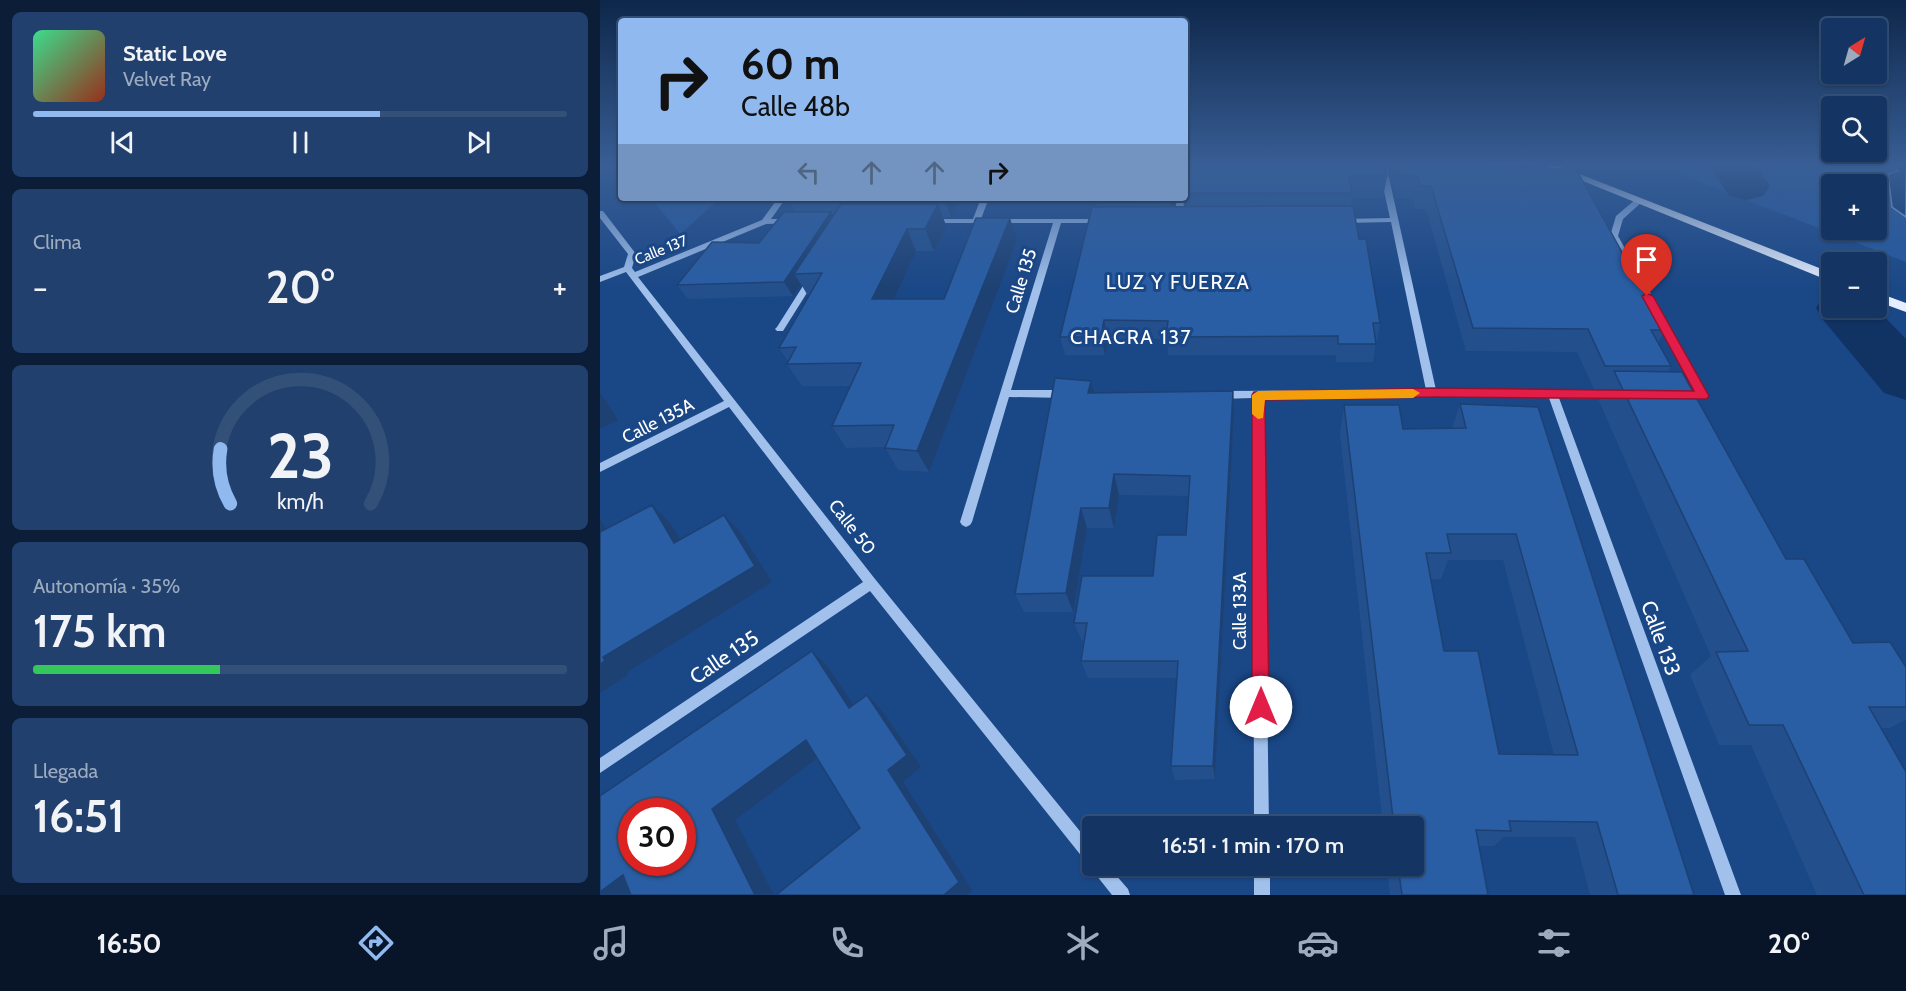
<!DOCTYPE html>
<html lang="es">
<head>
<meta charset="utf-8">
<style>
	body { margin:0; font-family:Cabin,sans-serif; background:#21406d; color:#f1f3f6; height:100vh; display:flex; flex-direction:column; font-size:22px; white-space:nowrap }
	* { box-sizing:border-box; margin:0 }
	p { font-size:20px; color:#9dabbf }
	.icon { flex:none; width:33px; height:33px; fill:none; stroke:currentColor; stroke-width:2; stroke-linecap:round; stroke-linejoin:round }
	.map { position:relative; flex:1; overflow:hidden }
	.side { display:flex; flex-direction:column; gap:12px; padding:12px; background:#0b1d37; width:600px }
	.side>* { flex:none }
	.top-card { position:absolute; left:18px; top:18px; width:570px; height:183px; border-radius:6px; box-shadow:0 2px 4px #0004,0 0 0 2px #335078; background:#90b9f0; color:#111; overflow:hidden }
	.needle { width:39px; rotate:37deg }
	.buttons { position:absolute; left:1221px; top:18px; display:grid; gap:12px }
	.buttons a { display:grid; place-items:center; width:66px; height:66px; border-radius:6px; background:#143564; box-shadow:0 2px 4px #0004,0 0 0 2px #335078; font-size:30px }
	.speed { position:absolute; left:18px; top:798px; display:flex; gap:12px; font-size:30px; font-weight:700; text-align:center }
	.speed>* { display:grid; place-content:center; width:78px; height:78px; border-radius:50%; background:#143564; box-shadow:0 2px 4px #0004,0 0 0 2px #335078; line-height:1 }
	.speed .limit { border:9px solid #d22; background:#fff; color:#111 }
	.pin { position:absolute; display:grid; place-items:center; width:51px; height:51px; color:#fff; margin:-62px -26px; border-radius:50% 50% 50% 0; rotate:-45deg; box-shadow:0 0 6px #0007 }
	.pin .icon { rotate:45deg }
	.me { position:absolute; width:66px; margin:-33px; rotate:0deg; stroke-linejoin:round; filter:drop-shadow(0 0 4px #0008) }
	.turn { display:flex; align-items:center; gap:21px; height:126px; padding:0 24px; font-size:27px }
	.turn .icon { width:78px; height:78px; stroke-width:2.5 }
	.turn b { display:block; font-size:42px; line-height:51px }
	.lanes { display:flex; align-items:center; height:57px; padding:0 24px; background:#0003; justify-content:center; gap:30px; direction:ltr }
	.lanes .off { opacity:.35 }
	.big { font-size:45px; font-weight:600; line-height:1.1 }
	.side .tile { flex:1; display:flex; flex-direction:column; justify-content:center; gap:9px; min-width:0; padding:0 21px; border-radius:9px; background:#21406d }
	.side .dial { align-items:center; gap:0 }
	.dial svg { height:156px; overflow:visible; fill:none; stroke:#335078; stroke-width:7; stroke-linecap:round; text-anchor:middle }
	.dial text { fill:#f1f3f6; stroke:none }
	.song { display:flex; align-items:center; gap:18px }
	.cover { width:72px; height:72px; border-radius:9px; background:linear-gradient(135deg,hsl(150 70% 55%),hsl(10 70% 35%)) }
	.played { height:6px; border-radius:3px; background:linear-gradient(90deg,#90b9f0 65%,#335078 65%) }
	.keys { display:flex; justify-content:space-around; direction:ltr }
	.heat { display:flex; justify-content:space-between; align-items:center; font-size:33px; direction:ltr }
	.charge { height:9px; border-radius:4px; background:linear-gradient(90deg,#34c759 35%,#335078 0) }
	.trip { position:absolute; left:482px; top:816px; width:342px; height:60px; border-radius:6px; background:#143564; box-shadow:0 2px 4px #0004,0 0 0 2px #335078; font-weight:600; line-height:60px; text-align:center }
	.tab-bar { display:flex; height:96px; justify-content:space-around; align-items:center; background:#081528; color:#9dabbf }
	.tab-bar .icon { width:42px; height:42px }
	.tab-bar .active { color:#90b9f0 }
	.tab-bar b { font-size:27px; color:#f1f3f6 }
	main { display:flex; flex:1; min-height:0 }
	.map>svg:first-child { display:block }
	.green { fill:#23589f; fill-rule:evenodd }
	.water { fill:#113364; stroke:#94bcee; stroke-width:1.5 }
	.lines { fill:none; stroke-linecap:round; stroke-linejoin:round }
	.river { fill:#113364; fill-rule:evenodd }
	.minor { fill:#a1c1ec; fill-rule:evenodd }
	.major { fill:#e6efff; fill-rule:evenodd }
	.wall { fill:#23508d; fill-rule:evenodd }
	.shaded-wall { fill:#1d4173 }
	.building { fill:#295da4; stroke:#1d4173; stroke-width:1.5; fill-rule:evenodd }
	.route { fill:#e11d48; stroke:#92132f; stroke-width:1.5 }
	.slow { fill:#f59e0b }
	.labels { text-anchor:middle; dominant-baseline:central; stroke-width:6; stroke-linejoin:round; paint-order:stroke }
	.far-street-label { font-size:15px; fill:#fff; stroke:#1a4786 }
	.street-label { font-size:18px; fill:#fff; stroke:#1a4786 }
	.neighbourhood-label { font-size:20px; letter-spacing:1.5px; fill:#fff; stroke:#1a4786 }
	.near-street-label { font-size:21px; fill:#fff; stroke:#1a4786 }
</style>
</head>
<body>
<main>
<section class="side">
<div class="tile">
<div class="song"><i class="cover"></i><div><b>Static Love</b><p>Velvet Ray</p></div></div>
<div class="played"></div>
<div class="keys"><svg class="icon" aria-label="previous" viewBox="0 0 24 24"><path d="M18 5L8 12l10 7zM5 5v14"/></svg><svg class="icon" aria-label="pause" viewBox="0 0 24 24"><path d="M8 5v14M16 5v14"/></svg><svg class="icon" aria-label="next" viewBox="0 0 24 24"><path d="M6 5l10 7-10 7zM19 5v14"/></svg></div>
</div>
<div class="tile"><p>Clima</p>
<div class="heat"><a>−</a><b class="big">20°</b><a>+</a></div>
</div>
<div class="tile dial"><svg viewBox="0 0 100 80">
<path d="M14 69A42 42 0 1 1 86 69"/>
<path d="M14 69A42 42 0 0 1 9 41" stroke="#90b9f0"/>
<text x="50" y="56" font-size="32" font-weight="700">23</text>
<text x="50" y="72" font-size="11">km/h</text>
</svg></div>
<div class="tile"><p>Autonomía · 35%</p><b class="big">175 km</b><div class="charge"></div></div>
<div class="tile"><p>Llegada</p><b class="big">16:51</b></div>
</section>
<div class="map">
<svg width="1306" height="895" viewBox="0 0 1306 895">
	<rect width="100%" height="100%" fill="#1a4786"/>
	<g class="green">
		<path d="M1054,164h252v98zM1232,184h44v46h-44z"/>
		<polygon points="51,198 121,198 80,234"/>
	</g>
	<polygon class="water" points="1294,164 1306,164 1306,217 1292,207 1288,174 1298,171"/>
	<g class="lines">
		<g class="river">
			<polygon points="1109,164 1155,164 1170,186 1163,196 1146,200 1129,196"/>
			<polygon points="1232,293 1232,308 1276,308 1306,339 1306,400 1284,393 1224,321 1216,308 1224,295"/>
		</g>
		<g class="minor">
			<polygon points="778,164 786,164 836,390 1015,391 1020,395 1015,399 959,398 1141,895 1125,895 949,398 832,397 663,398 669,826 654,826 653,398 620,399 615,395 620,391 826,390 791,222 744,223 740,221 744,219 790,218"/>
			<polygon points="178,198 186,198 171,219 191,219 191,223 166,224 38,277 275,579 492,846 492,866 508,866 528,889 530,895 512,895 493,871 491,865 487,863 270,591 0,773 0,758 263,582 129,407 0,472 0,463 124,401 26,272 0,282 0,276 24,267 28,254 0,218 0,211 3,211 36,254 32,268 35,272 162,220"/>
			<polygon points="381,198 389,198 381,219 500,219 504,221 500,223 461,223 411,390 466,390 471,394 466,398 409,397 372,522 370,525 366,527 362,525 360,522 453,223 333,223 329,221 333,219 373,219"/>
			<polygon points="577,198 585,198 582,221 578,223 574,221"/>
			<polygon points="1036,199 1043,201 1023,219 1018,236 1108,396 1106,399 1079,399 1077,396 1079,393 1096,392 1010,236 1016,216"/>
			<polygon points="211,277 215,280 183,331 177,331 175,329 177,327 208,278"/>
			<rect x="654" y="866" width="16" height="29"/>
		</g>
		<g class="major">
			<polygon points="941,164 954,164 1232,273 1232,282"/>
			<polygon points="1276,292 1306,303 1306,312 1276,301"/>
		</g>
	</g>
	<g class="wall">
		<polygon points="585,164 787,176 783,198 752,198 751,206 780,323 777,341 776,341 773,362 736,362 736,355 568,355 567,339 508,339 505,355 465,355 460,337 496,207 495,203 422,203 421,198 575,198 574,207 584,207 583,198 585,198"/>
		<polygon points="787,164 880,164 881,167 1065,330 1058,343 1071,366 1067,372 1186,559 1253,643 1306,667 1306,719 1290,728 1281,728 1306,895 1217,895 1151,745 1119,745 1090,675 1111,656 999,401 1005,389 994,389 977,352 866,351 826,209 815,209 813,198 796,198"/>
		<polygon points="188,198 360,198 351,217 343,217 346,226 334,251 316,251 293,299 344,299 417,240 329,472 298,470 285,447 246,448 232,426 250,386 202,386 187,364 188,361 179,348 209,296 208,296 201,284 193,296 88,299 77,285 159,243 195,212"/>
		<polygon points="491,381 493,393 633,391 634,412 615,779 575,780 571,766 577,678 488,678 481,661 484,641 482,641 474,623 553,576 586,535 589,496 519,495 514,528 487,528 473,612 424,612 415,594"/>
		<path d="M860,404l234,491h-104l-15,-58h-71l-10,9h-15l9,49h-98l-3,-29h26v-40h-30l-43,-392 4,-29 59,24 49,-1zM848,560h55l51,195 -55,-1 -55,-103 -13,-72h10z"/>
	</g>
	<g class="shaded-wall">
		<polygon points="344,198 360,198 351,217"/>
		<polygon points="570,198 575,198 572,216"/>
		<polygon points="338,204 346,226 334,251 325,229"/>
		<polygon points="231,212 238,226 194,274 201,284 193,296 184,282"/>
		<polygon points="410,218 417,240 329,472 317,451"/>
		<polygon points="307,229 316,251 283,322 272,299"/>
		<polygon points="504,320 508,339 505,355 501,337"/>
		<polygon points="491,381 496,403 488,393"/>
		<polygon points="633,391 634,412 615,779 613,766"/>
		<polygon points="0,393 18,420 0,429"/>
		<polygon points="514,474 519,495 514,528 509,508"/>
		<polygon points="52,505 70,523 92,559 74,543"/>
		<polygon points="481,508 487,528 473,612 466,593"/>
		<polygon points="124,515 140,532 172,582 27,672 28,675 0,693 0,664 3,657"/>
		<polygon points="0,519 19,550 0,535"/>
		<polygon points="212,651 228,667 265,722 249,708"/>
		<polygon points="267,695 281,709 321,767 303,782 372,890 367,895 344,895 288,770"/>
		<polygon points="206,740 224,753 135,820 174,895 155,895 112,809"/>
		<polygon points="23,875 36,895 0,895 0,892"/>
	</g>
	<g class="building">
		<polygon points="585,164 784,164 787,176 749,176 752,193 585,193"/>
		<polygon points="796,164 880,164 881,167 976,169 1065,330 1051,330 1071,366 1005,366 988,329 873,328 831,186 820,186 817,176 800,176"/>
		<polygon points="241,204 338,204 325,229 307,229 272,299 344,299 376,218 410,218 317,451 285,448 294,425 232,426 261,363 187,364 196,347 179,348 222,273 194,274"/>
		<polygon points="753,206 759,239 766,239 780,323 773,323 776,344 738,344 738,336 566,337 568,321 504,320 501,337 460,337 492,207"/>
		<polygon points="184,212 231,212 184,282 77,285 112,242 159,243"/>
		<polygon points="1014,371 1082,372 1186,559 1204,559 1253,643 1290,642 1306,667 1306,707 1269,707 1306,772 1306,895 1264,895 1183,725 1149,725 1116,652 1148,651"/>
		<polygon points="455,378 491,381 488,393 633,391 613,766 571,766 578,661 481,661 487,623 474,623 482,576 553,576 557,535 586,535 590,476 514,474 509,508 481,508 466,593 415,594"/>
		<path d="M860,404l78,3 156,488h-76l-21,-73 -88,-1 2,10 -35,-1 12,65h-86l-4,-29h15v-40h-19l-50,-421h55l4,24 63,-1zM847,534h69l62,221 -79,-1 -21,-103h-34l-18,-98h25z"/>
		<polygon points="52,505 74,543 124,515 155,566 3,657 5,661 0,664 0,532"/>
		<path d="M212,651l37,57 18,-13 40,60 -19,15 71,112 -15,13h-168l84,-67 -54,-88 -94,69 43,86h-124l-8,-20 -23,17v-96zM32,812h50v50h-50z"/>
	</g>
	<linearGradient id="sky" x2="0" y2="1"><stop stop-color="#0e274a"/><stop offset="0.57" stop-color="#385e95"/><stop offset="1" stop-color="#385e95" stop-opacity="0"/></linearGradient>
	<rect width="1306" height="289" fill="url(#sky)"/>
	<polygon class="route" points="1047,293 1053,296 1109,396 1107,399 832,397 665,400 669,707 667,713 661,715 654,713 652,707 652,395 654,392 832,388 1094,391 1042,296"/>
	<polygon class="slow" points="813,389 820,393 813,398 665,400 663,418 658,419 652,414 652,395 658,391"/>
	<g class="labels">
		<g class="far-street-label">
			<text transform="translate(61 250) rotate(-22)">Calle 137</text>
		</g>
		<g class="street-label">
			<text transform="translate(421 281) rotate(-73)">Calle 135</text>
			<text transform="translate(58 421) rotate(-27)">Calle 135A</text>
			<text transform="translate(252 527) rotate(52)">Calle 50</text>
			<text transform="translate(640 611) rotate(-90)">Calle 133A</text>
		</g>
		<g class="neighbourhood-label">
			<text x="578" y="282">LUZ Y FUERZA</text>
			<text x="531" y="337">CHACRA 137</text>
		</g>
		<g class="near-street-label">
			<text transform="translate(1061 638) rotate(70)">Calle 133</text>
			<text transform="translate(124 657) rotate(-34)">Calle 135</text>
		</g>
	</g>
</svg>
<div class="buttons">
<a><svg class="needle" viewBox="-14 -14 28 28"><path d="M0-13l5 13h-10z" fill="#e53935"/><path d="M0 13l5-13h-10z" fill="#9dabbf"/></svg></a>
<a><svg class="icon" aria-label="search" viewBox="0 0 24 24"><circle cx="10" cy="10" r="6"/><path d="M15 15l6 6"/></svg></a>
<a>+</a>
<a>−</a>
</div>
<div class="speed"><div class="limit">30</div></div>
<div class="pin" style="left:1047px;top:296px;background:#d93025"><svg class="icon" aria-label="arrive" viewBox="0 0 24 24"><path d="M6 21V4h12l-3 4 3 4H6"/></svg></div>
<svg class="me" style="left:661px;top:707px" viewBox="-20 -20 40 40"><circle r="19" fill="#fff"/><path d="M0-13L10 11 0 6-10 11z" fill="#e11d48"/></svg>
<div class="trip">16:51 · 1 min · 170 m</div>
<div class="top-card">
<div class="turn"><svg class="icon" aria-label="right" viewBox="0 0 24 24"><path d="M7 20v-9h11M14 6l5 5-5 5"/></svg><div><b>60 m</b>Calle 48b</div></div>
<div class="lanes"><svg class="icon off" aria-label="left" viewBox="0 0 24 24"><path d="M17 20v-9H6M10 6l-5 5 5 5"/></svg><svg class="icon off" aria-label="ahead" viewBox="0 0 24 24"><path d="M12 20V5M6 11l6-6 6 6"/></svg><svg class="icon off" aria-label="ahead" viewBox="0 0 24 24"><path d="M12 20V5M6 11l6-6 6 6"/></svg><svg class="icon" aria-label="right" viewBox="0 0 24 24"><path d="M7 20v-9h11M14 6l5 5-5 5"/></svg></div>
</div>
</div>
</main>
<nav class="tab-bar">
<b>16:50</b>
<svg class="icon active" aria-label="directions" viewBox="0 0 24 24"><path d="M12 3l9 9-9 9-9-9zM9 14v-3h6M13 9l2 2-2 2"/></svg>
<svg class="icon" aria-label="music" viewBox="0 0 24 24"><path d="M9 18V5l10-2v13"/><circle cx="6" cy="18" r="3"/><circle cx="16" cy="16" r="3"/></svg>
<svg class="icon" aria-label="phone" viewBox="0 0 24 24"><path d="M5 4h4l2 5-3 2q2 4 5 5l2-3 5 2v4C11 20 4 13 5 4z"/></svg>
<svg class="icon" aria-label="climate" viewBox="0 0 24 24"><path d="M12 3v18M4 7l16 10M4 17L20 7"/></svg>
<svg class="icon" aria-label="car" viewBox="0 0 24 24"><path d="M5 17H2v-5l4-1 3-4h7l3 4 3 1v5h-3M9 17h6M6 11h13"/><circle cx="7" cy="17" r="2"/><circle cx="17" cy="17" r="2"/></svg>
<svg class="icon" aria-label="filters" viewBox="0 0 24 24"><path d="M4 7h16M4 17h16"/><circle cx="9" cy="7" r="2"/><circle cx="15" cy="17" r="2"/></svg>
<b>20°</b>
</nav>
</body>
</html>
